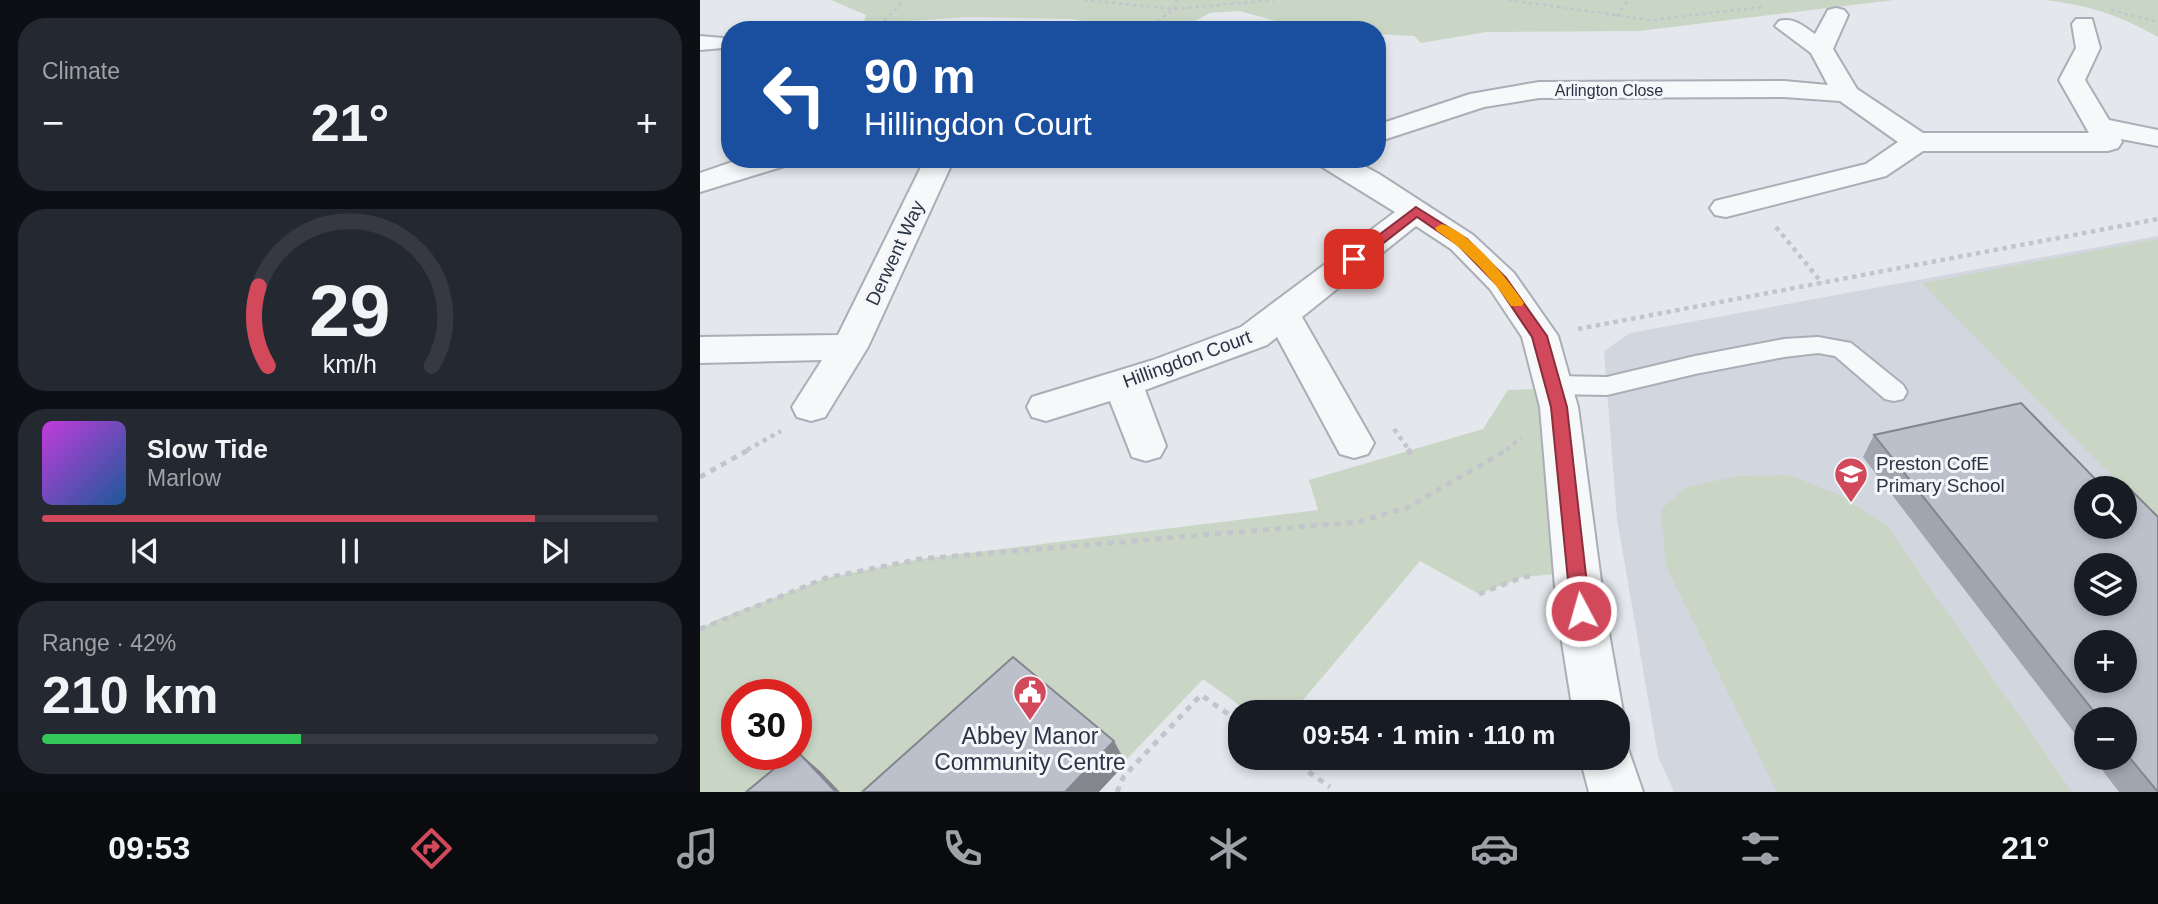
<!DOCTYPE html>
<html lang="en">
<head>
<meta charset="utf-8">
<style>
	body { margin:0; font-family:Helvetica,sans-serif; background:#242831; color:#f1f3f6; height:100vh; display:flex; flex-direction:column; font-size:26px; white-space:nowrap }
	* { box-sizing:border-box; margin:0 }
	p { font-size:23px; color:#9ea1a6 }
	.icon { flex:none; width:38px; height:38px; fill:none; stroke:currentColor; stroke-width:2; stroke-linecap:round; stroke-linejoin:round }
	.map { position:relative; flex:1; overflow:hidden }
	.sheet { display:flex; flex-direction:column; gap:18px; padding:18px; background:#0d0f14; width:700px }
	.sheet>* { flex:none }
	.guide { position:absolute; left:21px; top:21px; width:665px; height:147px; border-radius:28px; box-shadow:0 4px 10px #0003; background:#1a4fa0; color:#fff; overflow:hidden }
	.controls { position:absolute; left:1374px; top:476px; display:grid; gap:14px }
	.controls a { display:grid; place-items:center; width:63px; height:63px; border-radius:50%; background:#171b24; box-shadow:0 4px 10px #0003; font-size:35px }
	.speed { position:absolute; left:21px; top:679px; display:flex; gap:14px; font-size:35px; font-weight:700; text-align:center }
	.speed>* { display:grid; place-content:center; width:91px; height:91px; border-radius:50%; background:#171b24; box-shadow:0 4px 10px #0003; line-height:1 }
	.speed .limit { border:10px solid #d22; background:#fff; color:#111 }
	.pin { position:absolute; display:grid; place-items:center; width:60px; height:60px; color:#fff; margin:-30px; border-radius:14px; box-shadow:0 4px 10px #0006 }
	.me { position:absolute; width:77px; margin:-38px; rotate:354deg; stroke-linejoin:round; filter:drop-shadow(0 0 5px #0008) }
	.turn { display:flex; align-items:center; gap:24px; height:147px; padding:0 28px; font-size:32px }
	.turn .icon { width:91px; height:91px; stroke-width:2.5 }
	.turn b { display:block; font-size:49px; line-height:60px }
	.big { font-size:52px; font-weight:700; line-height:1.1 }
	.sheet .widget { flex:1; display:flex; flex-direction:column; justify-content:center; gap:10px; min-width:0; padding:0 24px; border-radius:28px; background:#242831 }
	.sheet .dial { align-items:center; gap:0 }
	.dial svg { height:182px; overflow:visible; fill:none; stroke:#363941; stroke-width:7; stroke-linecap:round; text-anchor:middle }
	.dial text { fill:#f1f3f6; stroke:none }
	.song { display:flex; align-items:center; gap:21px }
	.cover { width:84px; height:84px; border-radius:10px; background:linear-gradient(135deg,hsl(290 70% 55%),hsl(210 70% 35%)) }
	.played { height:7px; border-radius:4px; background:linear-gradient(90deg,#d1495b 80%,#363941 80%) }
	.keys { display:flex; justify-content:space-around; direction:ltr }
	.heat { display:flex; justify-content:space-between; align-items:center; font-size:38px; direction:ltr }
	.charge { height:10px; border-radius:5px; background:linear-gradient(90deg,#34c759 42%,#363941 0) }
	.trip { position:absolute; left:528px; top:700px; width:402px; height:70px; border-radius:28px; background:#171b24; box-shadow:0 4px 10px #0003; font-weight:700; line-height:70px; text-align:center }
	.tabs { display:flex; height:112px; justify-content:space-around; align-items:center; background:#090b0e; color:#9ea1a6 }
	.tabs .icon { width:49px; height:49px }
	.tabs .selected { color:#d1495b }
	.tabs b { font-size:32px; color:#f1f3f6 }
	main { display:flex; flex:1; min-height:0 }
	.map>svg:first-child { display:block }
	.built { fill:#d2d6de; fill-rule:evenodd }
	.green { fill:#c9d6c5; fill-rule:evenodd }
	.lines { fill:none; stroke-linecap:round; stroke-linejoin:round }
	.service-casing { stroke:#a9aeb7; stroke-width:4 }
	.minor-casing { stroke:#a9aeb7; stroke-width:4 }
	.path-far2 { stroke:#c2c5cb; stroke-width:2.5; stroke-dasharray:3.5 3.5; stroke-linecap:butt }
	.path-far1 { stroke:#c2c5cb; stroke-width:4.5; stroke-dasharray:4.5 4.5; stroke-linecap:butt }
	.path { stroke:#c2c5cb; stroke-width:5; stroke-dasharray:6 6; stroke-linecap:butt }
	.service { fill:#f7f8fa; fill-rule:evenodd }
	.minor { fill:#f7f8fa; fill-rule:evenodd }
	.wall { fill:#a1a5ae; fill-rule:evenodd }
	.shaded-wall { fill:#83868d }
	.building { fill:#bbc0ca; stroke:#83868d; stroke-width:2; fill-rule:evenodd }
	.route { fill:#d1495b; stroke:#882f3b; stroke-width:2 }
	.slow { fill:#f59e0b }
	.labels { text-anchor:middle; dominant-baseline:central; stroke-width:6; stroke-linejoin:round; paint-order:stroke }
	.far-street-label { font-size:16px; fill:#2b3445; stroke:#f4f6f9 }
	.street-label { font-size:19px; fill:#2b3445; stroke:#f4f6f9 }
	.poi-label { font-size:19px; fill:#2b3445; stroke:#f4f6f9; text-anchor:start }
	.near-poi-label { font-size:23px; fill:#2b3445; stroke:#f4f6f9 }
</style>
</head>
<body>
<main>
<section class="sheet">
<div class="widget"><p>Climate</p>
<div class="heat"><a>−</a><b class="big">21°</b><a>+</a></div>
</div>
<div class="widget dial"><svg viewBox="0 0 100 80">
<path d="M14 69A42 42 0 1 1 86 69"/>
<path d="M14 69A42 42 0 0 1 10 34" stroke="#d1495b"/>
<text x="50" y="56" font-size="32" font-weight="700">29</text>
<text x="50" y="72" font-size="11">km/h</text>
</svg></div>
<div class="widget">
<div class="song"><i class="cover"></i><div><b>Slow Tide</b><p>Marlow</p></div></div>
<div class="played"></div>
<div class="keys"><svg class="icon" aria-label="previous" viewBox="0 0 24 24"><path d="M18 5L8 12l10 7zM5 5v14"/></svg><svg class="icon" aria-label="pause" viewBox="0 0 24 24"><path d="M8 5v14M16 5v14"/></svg><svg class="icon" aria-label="next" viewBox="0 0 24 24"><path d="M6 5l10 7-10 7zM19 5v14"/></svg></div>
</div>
<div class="widget"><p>Range · 42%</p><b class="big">210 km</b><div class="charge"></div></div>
</section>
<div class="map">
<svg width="1458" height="792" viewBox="0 0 1458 792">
	<rect width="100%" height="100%" fill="#e4e7ec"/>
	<path class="built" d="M1458,236v556h-484l-16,-36 -41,-237 -13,-168 26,-18zM1386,488h38v39h-38zM1386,565h38v39h-38zM1386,642h38v39h-38zM1386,719h38v39h-38z"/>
	<g class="green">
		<polygon points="131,0 1194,0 939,31 786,32 721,43 714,36 677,34 677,30 611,30 539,11 510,13 478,30 416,30 374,19 267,17 163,24 166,15"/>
		<path d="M1346,0h112v37c-39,-22 -67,-31 -112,-37z"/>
		<polygon points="1458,239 1458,523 1222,283"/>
		<path d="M840,389l16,185 -33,3 -44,17 -59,-33 -127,151h-44l-46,-33 -76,80 -99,-79 -121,112h-207v-163l16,-9 110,-42 94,-19 398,-49 -9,-30 174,-51 25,-39zM37,695h59v59h-59z"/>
		<polygon points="1089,475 1142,496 1187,526 1372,792 1077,792 966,566 961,510 984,488 1037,476"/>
	</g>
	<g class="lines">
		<g class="service-casing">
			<polygon id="service" points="1118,337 1151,343 1203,385 1207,392 1203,399 1194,401 1185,399 1135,356 1118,353 1084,357 995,374 907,395 853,394 844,392 840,385 844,378 853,376 907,377 995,356 1084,339"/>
		</g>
		<g class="minor-casing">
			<g id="minor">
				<path d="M1136,8l8,2 4,5 -15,34 24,40 66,44h166l-30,-53 17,-32 -4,-24 4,-5h16l8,29 -15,32 24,40 49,10v16l-37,-7 1,3 -4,6 -10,3h-185l-37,25 -160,41 -11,-2 -5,-7 5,-7 151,-37 32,-22 -58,-41 -56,-4 -245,1 -55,9 -107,35v-17l93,-31 69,-12 245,-1 44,4 -17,-32 -36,-27 4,-5c15,-4 24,5 36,13l13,-24z"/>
				<polygon points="0,36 23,38 26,43 23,48 0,50"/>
				<polygon points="41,159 92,159 88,165 0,192 0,173"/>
				<polygon points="225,159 254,159 168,347 125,417 111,421 97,417 92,407 122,360 0,363 0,337 138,335"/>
				<polygon points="615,159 651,159 679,174 773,235 814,273 858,336 878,407 905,611 923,712 919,723 919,712 873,712 857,611 840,407 822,337 790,289 751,249 716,226 602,317 674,443 668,454 654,458 640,454 577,337 567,345 445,390 466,446 460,457 446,461 432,457 410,401 346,421 332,417 327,407 332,397 453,360 541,327 695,212 619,165"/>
				<polygon points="919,737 925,740 943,792 889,792 880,758 919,758"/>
			</g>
		</g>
		<g class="path-far2">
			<polyline points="384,0 474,9 574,0"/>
			<polyline points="808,0 951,20 1062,7"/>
			<polyline points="1411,10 1458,22"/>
			<polyline points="917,16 928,0"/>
			<polyline points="174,30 205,0"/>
			<polyline points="446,30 474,9 477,0"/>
		</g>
		<g class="path-far1">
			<polyline points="1076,227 1122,283"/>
			<polyline points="878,329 1458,219"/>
			<polyline points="694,429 709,450"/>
			<polyline points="47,450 81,431"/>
			<polyline points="806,450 821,438"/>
		</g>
		<g class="path">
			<polyline points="708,449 714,458"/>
			<polyline points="0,477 50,449"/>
			<polyline points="779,594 823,577 834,576"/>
			<polyline points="0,629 126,578 220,559 658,522 709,507 808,449"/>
			<polyline points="589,758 630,787"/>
			<polyline points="417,792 424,776 501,695 541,723"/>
		</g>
		<use href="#service" class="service"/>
		<use href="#minor" class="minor"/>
	</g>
	<path class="wall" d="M1321,403l82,84 20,-5 35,35v275h-39l-26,-34h31v-39h-38v29l-223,-291 11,-22zM1386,488h38v39h-38zM1386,565h38v39h-38zM1386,642h38v39h-38z"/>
	<g class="shaded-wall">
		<polygon points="414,741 426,763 399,792 365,792"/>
		<polygon points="96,750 121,772 140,792 136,792"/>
	</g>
	<g class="building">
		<path d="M1321,403l82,84 20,-5 35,35v275l-34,-41v-32h-24l-226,-284zM1386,488h38v39h-38zM1386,565h38v39h-38zM1386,642h38v39h-38z"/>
		<polygon points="313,657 414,741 365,792 162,792"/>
		<polygon points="96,750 136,792 46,792 92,754 96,754"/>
	</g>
	<polygon class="route" points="716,207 767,239 806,278 847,336 867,407 890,611 887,617 881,620 874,617 871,611 851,407 832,337 797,285 758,245 717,217 659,262 649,262 647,259"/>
	<path class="slow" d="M742,224c29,9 65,54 82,79l-2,3h-11c-20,-29 -44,-55 -74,-75l-2,-3z"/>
	<defs>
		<g id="school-pin" transform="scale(1.75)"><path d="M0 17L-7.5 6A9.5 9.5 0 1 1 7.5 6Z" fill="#d1495b" stroke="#f4f6f9"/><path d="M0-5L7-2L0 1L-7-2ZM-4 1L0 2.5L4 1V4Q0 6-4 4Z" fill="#fff"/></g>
		<g id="civic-pin" transform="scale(1.75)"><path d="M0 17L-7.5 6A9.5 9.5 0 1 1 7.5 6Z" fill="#d1495b" stroke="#f4f6f9"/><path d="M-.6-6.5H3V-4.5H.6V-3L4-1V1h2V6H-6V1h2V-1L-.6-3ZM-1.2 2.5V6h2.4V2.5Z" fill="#fff"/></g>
	</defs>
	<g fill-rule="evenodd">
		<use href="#school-pin" x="1151" y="474"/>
		<use href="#civic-pin" x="330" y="692"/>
	</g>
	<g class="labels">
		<g class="far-street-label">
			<text x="909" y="90">Arlington Close</text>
		</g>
		<g class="street-label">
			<text transform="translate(195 253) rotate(-65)">Derwent Way</text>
			<text transform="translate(487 359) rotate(-20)">Hillingdon Court</text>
		</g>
		<g class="poi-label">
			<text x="1176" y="463">Preston CofE<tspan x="1176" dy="22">Primary School</tspan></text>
		</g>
		<g class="near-poi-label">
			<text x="330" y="736">Abbey Manor<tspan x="330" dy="26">Community Centre</tspan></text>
		</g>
	</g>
</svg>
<div class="controls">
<a><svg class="icon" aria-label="search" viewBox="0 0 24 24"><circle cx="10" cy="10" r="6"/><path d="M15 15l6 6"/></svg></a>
<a><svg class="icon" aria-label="layers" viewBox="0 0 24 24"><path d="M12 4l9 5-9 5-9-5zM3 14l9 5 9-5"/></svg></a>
<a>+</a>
<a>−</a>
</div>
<div class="speed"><div class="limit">30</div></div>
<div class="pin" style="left:654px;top:259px;background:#d93025"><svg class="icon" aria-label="arrive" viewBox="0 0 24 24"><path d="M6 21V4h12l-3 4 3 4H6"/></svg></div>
<svg class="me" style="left:881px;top:611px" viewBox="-20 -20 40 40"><circle r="17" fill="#d1495b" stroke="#fff" stroke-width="3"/><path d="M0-11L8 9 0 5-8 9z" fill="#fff"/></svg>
<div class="trip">09:54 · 1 min · 110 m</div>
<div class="guide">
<div class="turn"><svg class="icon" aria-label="left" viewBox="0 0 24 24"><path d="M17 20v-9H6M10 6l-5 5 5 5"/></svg><div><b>90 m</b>Hillingdon Court</div></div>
</div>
</div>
</main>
<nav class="tabs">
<b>09:53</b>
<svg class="icon selected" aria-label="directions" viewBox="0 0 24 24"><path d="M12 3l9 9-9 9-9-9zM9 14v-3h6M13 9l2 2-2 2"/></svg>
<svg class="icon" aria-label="music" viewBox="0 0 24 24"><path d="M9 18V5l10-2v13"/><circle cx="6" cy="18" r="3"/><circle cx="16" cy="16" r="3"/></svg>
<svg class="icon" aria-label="phone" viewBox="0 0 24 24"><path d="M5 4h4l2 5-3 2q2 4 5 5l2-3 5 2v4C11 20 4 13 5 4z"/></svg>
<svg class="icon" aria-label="climate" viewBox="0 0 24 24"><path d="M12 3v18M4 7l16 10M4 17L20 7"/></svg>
<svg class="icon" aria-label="car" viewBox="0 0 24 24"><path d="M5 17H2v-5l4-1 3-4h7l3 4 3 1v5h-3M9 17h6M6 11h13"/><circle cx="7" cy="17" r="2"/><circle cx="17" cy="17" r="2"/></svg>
<svg class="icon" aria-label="filters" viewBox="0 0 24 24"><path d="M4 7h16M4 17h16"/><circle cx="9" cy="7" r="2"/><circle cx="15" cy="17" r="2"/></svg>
<b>21°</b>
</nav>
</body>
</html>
